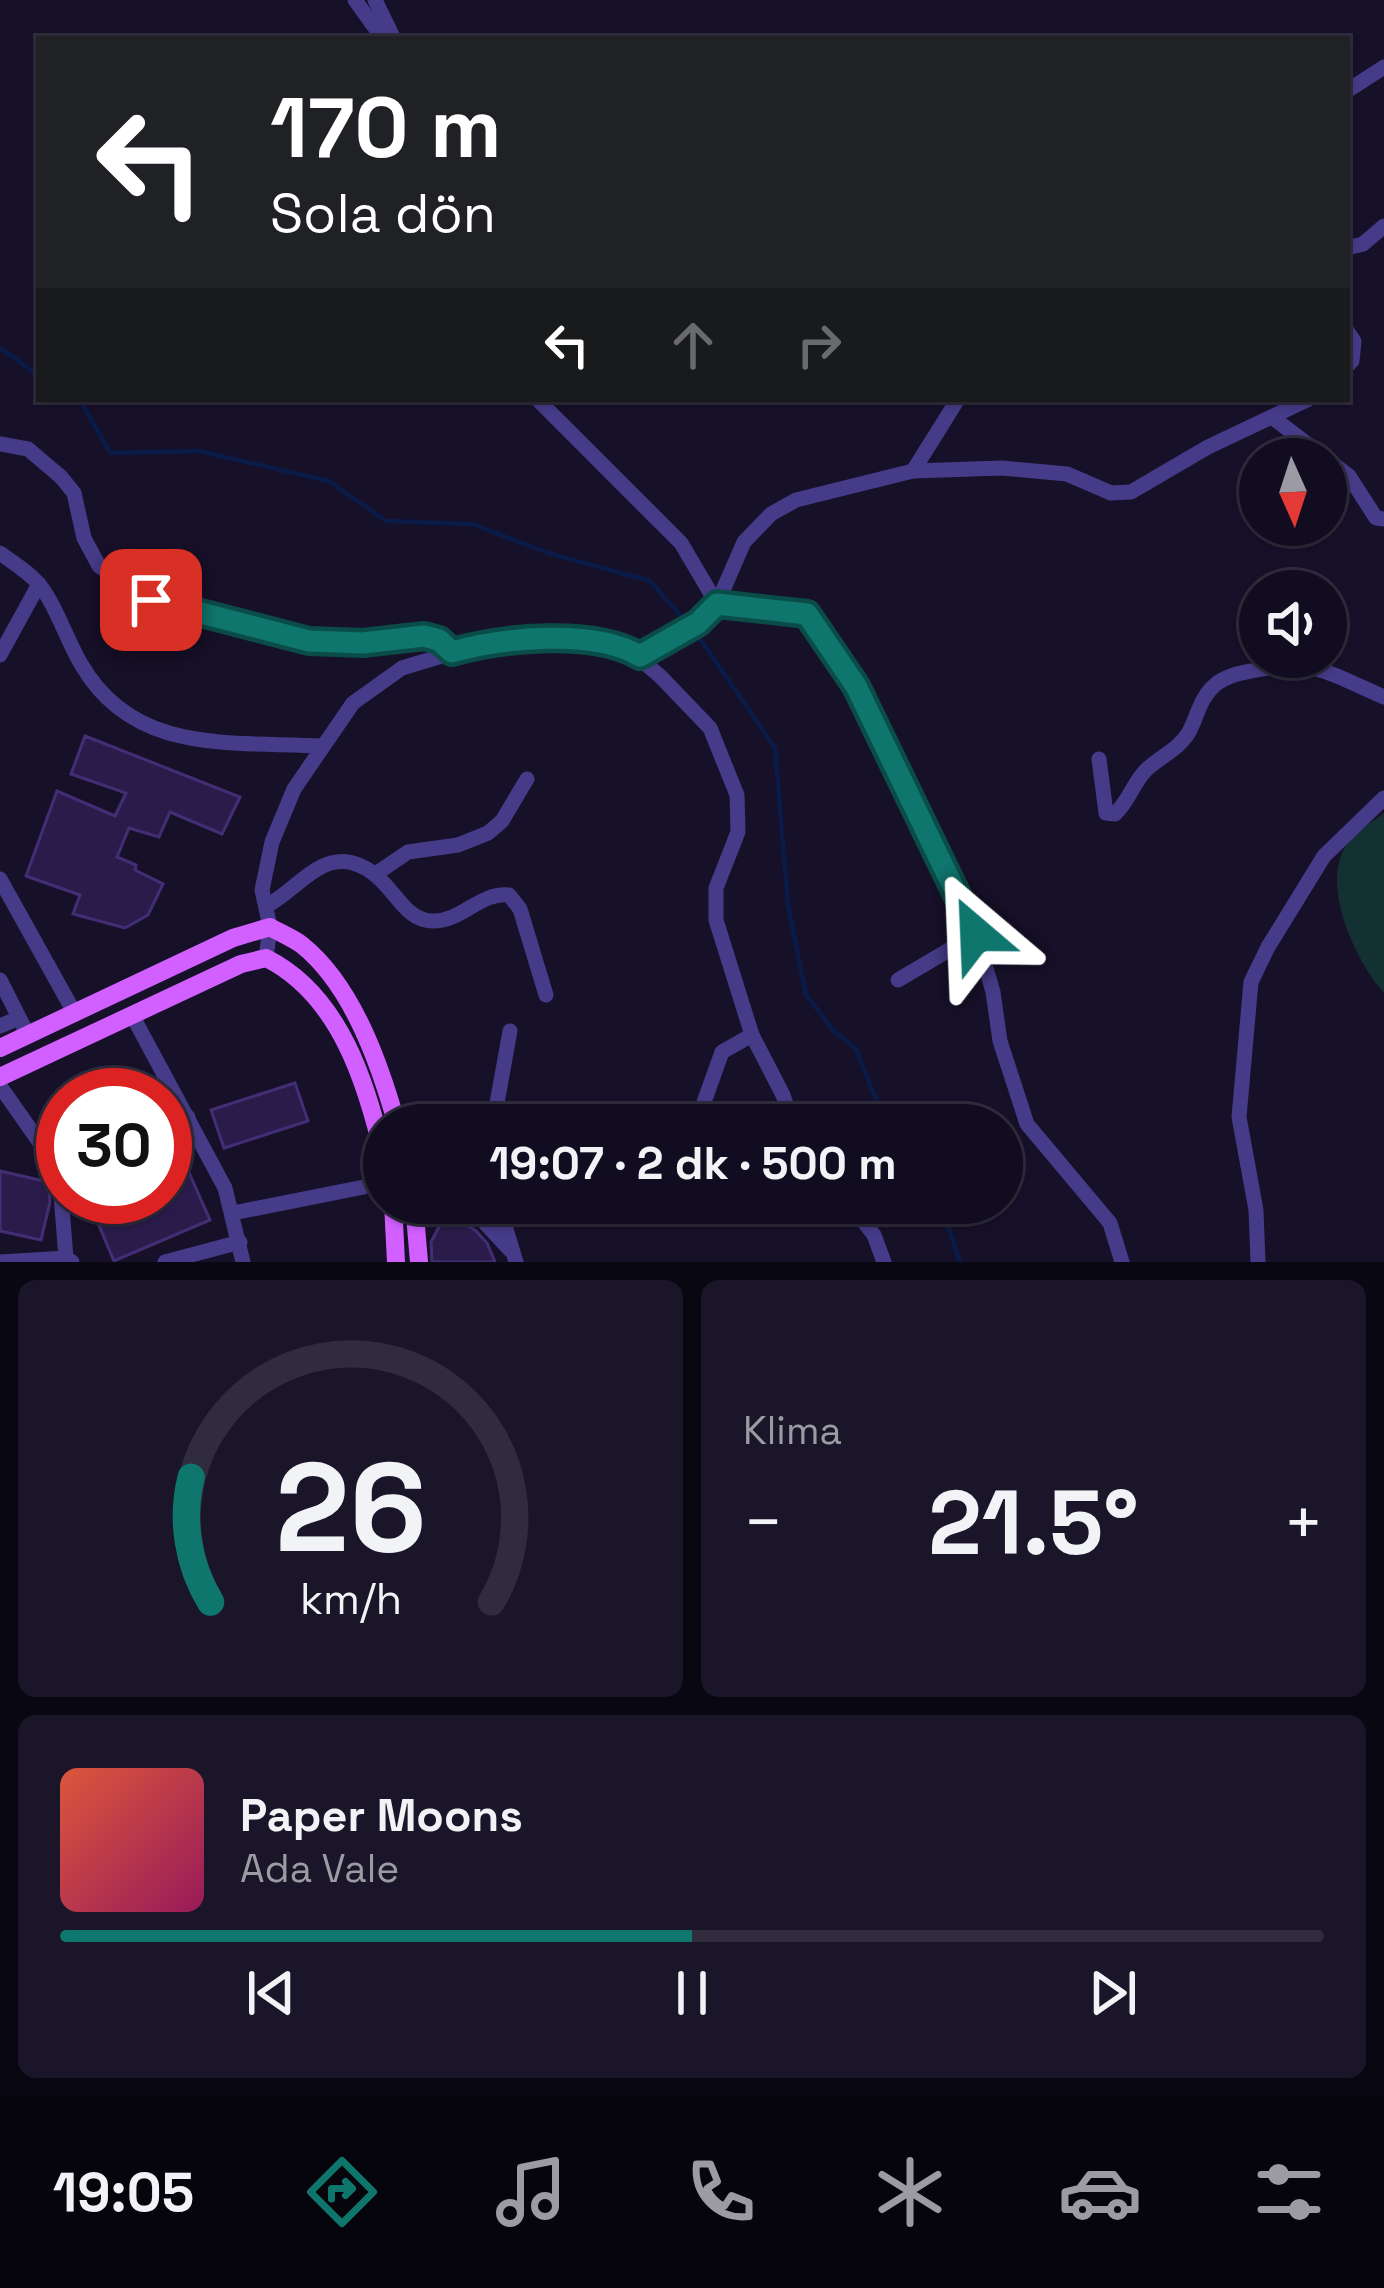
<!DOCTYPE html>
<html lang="tr">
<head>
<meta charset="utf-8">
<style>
	body { margin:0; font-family:"Space Grotesk",sans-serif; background:#1a1528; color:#f1f3f6; height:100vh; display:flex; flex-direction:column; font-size:45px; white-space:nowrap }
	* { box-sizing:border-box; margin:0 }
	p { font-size:39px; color:#9c9ba4 }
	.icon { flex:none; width:66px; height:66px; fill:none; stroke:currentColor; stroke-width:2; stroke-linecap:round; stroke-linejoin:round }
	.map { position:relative; height:1262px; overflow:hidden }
	.sheet { display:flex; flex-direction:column; gap:18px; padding:18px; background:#090711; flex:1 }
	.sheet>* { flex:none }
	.hud { position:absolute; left:36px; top:36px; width:1314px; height:366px; border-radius:0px; box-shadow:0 3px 9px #0004,0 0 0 3px #302c3d; background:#202124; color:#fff; overflow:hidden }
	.needle { width:78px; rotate:177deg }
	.tools { position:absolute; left:1239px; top:438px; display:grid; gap:24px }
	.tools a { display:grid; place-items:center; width:108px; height:108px; border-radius:50%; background:#110c1f; box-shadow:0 3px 9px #0004,0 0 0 3px #302c3d; font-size:60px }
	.speed { position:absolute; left:36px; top:1068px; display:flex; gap:24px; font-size:60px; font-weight:700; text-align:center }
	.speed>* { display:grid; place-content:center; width:156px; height:156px; border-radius:50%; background:#110c1f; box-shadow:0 3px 9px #0004,0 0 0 3px #302c3d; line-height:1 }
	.speed .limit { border:18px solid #d22; background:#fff; color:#111 }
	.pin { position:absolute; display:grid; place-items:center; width:102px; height:102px; color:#fff; margin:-51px; border-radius:24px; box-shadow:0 6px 18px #0006 }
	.me { position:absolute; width:132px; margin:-66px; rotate:334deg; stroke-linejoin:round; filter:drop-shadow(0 0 9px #0008) }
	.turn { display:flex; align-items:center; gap:42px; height:252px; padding:0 36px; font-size:54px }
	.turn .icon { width:156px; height:156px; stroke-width:2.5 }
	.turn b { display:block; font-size:84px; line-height:102px }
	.lanes { display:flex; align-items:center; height:114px; padding:0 36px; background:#0003; justify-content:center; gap:60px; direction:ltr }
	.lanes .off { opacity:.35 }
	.big { font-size:90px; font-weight:800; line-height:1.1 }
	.sheet .tile { flex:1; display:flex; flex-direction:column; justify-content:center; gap:18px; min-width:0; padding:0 42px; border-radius:18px; background:#1a1528 }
	.sheet .dial { align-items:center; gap:0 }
	.dial svg { height:312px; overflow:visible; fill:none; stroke:#302c3d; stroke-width:7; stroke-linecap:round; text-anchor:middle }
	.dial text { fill:#f1f3f6; stroke:none }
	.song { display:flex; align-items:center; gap:36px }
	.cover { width:144px; height:144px; border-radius:18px; background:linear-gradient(135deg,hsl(10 70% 55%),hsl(330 70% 35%)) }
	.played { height:12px; border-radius:6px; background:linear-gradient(90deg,#0f766e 50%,#302c3d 50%) }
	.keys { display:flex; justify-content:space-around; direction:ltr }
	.heat { display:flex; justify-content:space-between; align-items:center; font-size:66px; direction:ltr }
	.sheet .tiles { flex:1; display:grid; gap:18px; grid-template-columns:1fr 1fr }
	.tile:last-child { grid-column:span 2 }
	.trip { position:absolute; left:363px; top:1104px; width:660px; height:120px; border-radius:60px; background:#110c1f; box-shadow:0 3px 9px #0004,0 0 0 3px #302c3d; font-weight:800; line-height:120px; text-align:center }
	.menu { display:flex; height:192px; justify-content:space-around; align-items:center; background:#07050c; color:#9c9ba4 }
	.menu .icon { width:84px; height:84px }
	.menu .selected { color:#0f766e }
	.menu b { font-size:54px; color:#f1f3f6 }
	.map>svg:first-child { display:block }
	.green { fill:#133133 }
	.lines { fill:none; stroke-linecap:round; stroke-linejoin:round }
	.stream { stroke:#0a1b48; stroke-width:4.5 }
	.building { fill:#291c4a; stroke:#432e76; stroke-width:3 }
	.minor { stroke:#453b88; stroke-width:15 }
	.major { stroke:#d25fff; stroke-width:18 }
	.route-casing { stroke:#0a4d48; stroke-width:30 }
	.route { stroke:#0f766e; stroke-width:21 }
</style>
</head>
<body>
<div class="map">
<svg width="1384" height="1262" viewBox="0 0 1384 1262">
	<rect width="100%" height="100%" fill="#171029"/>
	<path class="green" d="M1384,813v180c-28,-32 -65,-108 -37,-149 8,-12 26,-22 37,-31z"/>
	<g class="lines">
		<g class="stream">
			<polyline points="0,348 39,376"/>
			<polyline points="76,399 82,403 110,453 199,451 329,481 386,521 472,524 548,553 650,581 686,622"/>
			<polyline points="694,630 775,748 788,905 806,995 834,1031 856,1049 879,1107 894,1125"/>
			<polyline points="940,1203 960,1262"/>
		</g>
	</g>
	<g class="building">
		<polygon points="85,736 240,797 222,834 170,812 159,837 129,828 117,857 136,865 135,870 163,884 148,915 125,928 73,914 80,895 26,876 57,791 115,816 126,793 71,774"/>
		<polygon points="295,1083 308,1121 224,1148 211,1110"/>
		<polygon points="175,1141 210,1220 114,1261 87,1197 165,1197 165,1145"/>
		<polygon points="0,1171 48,1182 50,1202 41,1240 0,1231"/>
		<polygon points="434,1204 476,1231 487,1243 495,1262 432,1262 431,1242 440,1225 432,1220"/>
	</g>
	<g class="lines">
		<g class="minor">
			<polyline points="355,0 383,39"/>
			<polyline points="375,0 394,39"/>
			<polyline points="1347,91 1384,67"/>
			<polyline points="1347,248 1363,244 1384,226"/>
			<polyline points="1347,331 1354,341 1352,361 1347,366"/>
			<polyline points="537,399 681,543 717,604 807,614 856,686 976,934 993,992 1000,1041 1027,1124 1110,1223 1122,1262"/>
			<polyline points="1272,417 1349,476 1376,518 1384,519"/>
			<polyline points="0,444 28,449 61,477 74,493 84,538 99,566 151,600 309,641 363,643 424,636 439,640 451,652"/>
			<polyline points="913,471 958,399"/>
			<path d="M0,553c12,9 27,18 37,29 17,18 30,59 44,82 53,92 151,77 242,82"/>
			<polyline points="0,655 39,584"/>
			<polyline points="640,656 698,623 717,604 744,542 771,514 796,500 913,471 1002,468 1067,474 1111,493 1131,492 1208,447 1309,399"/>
			<path d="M1099,759l7,54 9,1c14,-13 19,-33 32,-45 14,-13 32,-20 42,-37 9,-17 11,-35 27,-48 10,-8 23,-11 35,-13 63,-13 77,2 133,26"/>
			<polyline points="377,873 408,852 458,845 488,833 502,821 527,779"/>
			<polyline points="0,879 74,1012"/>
			<path d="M266,906c28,-13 52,-53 87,-43 39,11 47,58 79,58 30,1 47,-29 77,-26l11,14 26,86"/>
			<polyline points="266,958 270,927 262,890 272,842 294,789 353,703 402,668 485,643 520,639 591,642 628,649 660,676 710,728 737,795 738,832 716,888 716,920 752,1035 783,1095 793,1125"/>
			<polyline points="0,980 28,1035"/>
			<polyline points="898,980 976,934"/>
			<polyline points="132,1015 225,1188 243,1262"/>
			<polyline points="0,1026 19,1018"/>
			<polyline points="0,1086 59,1170 66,1258"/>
			<polyline points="703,1105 722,1052 752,1035"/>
			<polyline points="493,1125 510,1031"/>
			<polyline points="165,1126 188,1117"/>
			<polyline points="454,1203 484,1222 510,1250"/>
			<polyline points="498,1203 516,1262"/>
			<polyline points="849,1203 874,1235 884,1262"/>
			<polyline points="233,1213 384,1183"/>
			<polyline points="0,1262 66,1258 72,1262"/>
			<polyline points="165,1262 240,1242"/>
			<polyline points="1258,1262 1256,1210 1239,1117 1251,982 1268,947 1324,856 1384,798"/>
		</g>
		<g class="major">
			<path d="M0,1048l233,-110 37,-11c10,6 23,11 32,18 51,41 78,120 95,180"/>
			<path d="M0,1077l241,-113 25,-6c74,37 101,126 118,200"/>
			<polyline points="393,1203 396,1262"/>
			<polyline points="414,1203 419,1262"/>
		</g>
	</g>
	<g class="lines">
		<g class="route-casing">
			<path id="route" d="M151,600l158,41 54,2 61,-7 15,4 13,12c50,-14 141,-24 188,4l58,-33 19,-19 90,10 49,72 120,248"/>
		</g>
		<use href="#route" class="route"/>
	</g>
</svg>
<div class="tools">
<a><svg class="needle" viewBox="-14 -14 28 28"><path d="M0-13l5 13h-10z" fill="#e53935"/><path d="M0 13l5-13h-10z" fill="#9c9ba4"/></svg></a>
<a><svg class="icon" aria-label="sound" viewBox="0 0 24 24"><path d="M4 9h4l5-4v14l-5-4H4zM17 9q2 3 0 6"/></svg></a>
</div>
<div class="speed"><div class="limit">30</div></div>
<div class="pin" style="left:151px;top:600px;background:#d93025"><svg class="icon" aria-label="arrive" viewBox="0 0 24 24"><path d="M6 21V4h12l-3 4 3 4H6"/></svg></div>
<svg class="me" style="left:976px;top:934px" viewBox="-20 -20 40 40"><path d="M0-17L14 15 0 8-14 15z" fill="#0f766e" stroke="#fff" stroke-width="4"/></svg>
<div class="trip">19:07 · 2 dk · 500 m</div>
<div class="hud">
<div class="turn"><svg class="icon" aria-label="left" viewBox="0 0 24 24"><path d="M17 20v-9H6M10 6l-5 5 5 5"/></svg><div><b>170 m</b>Sola dön</div></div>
<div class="lanes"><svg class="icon" aria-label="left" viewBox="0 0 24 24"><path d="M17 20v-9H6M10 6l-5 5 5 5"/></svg><svg class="icon off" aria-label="ahead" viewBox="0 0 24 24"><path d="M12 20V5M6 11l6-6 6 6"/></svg><svg class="icon off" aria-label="right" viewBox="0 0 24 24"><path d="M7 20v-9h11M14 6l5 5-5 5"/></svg></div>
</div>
</div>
<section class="sheet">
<div class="tiles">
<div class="tile dial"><svg viewBox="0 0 100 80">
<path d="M14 69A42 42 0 1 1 86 69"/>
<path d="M14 69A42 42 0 0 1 9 37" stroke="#0f766e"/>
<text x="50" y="56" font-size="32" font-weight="700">26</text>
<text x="50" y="72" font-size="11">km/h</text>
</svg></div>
<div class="tile"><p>Klima</p>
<div class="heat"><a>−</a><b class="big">21.5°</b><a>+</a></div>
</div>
<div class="tile">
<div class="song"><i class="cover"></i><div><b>Paper Moons</b><p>Ada Vale</p></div></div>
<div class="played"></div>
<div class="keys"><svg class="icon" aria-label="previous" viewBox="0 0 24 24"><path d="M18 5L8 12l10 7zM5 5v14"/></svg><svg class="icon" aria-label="pause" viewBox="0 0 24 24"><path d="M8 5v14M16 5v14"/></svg><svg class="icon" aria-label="next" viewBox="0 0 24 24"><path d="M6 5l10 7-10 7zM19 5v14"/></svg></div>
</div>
</div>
</section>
<nav class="menu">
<b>19:05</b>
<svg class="icon selected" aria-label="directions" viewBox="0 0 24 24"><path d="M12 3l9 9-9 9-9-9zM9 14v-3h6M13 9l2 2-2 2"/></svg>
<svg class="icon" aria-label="music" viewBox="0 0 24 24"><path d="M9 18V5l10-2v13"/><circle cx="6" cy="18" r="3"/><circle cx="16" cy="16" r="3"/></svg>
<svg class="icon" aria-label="phone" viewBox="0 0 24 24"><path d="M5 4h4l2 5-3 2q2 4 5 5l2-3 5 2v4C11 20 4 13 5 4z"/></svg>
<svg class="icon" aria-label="climate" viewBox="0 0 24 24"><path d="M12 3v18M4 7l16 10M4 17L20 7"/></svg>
<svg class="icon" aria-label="car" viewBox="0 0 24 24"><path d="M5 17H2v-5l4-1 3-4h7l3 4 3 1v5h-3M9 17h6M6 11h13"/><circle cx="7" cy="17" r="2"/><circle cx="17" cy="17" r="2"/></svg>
<svg class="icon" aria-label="filters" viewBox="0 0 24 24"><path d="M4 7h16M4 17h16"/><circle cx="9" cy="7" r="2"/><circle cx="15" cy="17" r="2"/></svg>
</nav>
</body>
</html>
